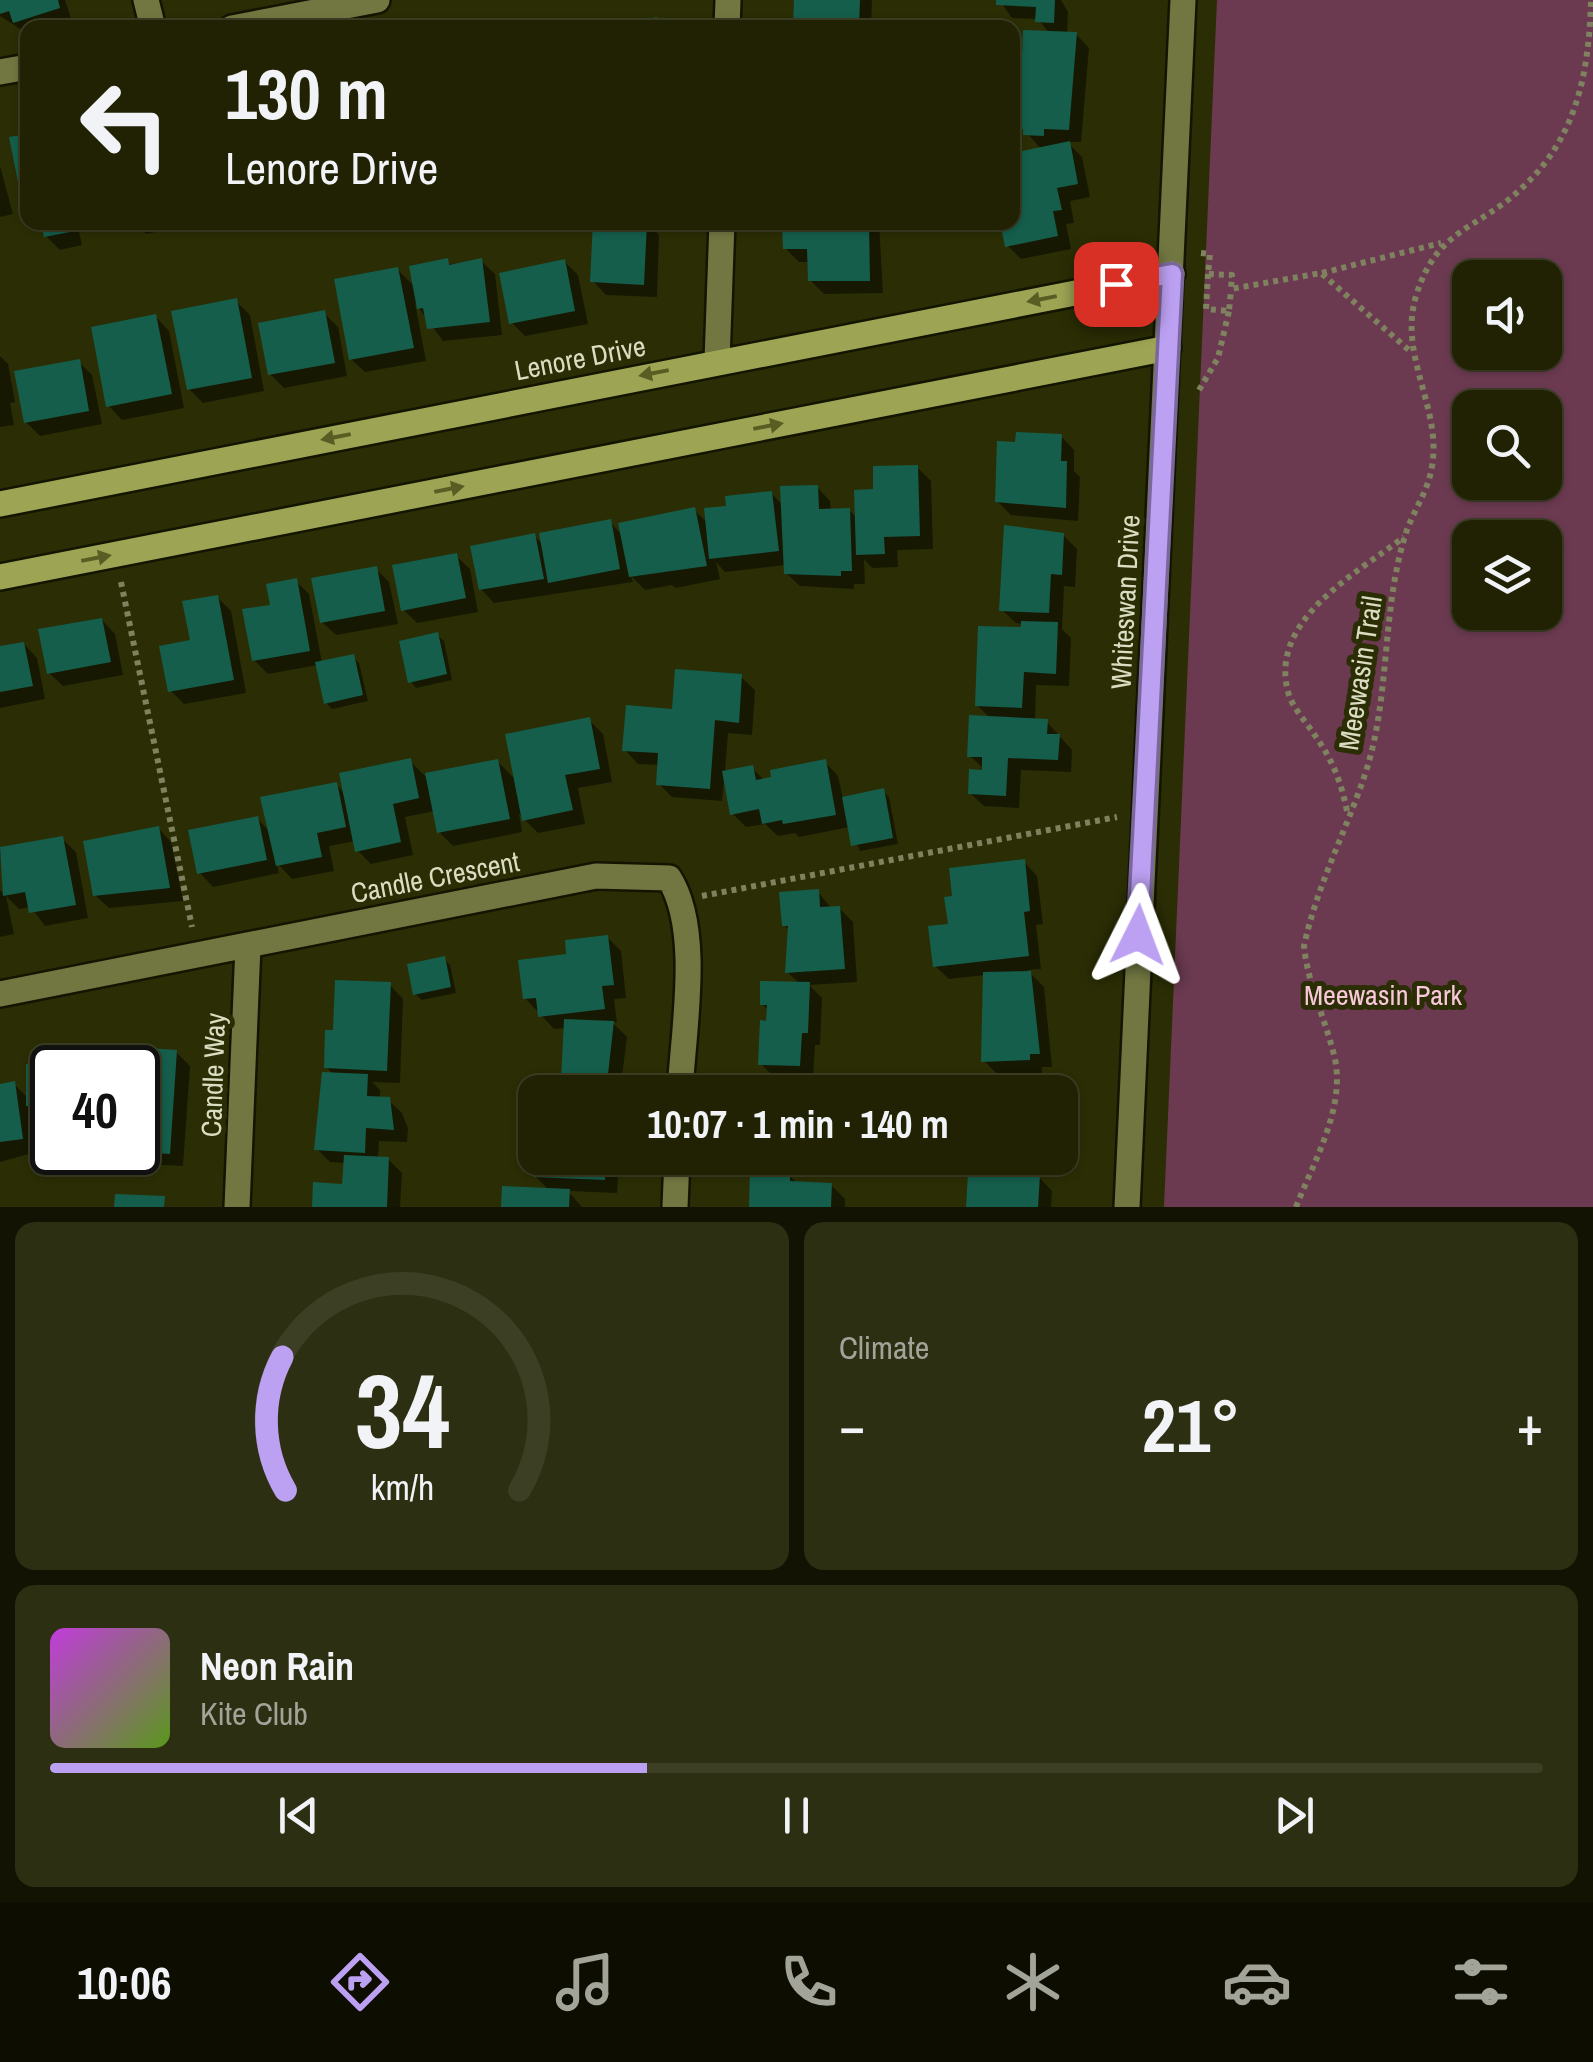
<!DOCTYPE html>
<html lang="en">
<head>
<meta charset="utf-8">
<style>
	body { margin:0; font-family:"Archivo Narrow",sans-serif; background:#2d2f12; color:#f1f3f6; height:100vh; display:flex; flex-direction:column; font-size:38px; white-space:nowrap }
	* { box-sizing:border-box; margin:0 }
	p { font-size:32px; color:#a2a49a }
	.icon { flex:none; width:55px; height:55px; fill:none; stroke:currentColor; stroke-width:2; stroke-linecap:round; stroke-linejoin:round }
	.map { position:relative; height:1207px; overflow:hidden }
	.details { display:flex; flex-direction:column; gap:15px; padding:15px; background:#121302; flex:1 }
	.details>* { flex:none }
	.top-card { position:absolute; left:20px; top:20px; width:1000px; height:210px; border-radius:20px; box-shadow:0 2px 8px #0004,0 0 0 2px #3d3f25; background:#202203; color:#f1f3f6; overflow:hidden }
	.controls { position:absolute; left:1452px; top:260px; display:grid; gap:20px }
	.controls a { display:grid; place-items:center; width:110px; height:110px; border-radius:20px; background:#202203; box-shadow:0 2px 8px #0004,0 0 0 2px #3d3f25; font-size:50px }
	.speed { position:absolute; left:30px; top:1045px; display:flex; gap:20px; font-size:50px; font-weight:700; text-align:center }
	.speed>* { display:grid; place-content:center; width:130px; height:130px; border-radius:50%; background:#202203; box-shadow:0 2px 8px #0004,0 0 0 2px #3d3f25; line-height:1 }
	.speed .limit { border:5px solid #111; border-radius:15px; background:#fff; color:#111 }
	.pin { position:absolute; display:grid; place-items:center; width:85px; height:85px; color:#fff; margin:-42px; border-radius:20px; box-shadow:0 5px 15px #0006 }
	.me { position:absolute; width:110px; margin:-55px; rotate:3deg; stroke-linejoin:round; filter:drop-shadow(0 0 8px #0008) }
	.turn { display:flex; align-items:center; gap:35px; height:210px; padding:0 40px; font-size:45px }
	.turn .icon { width:130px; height:130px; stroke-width:2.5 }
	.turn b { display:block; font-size:70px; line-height:85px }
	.big { font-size:75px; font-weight:800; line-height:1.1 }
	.details .card { flex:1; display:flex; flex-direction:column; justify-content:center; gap:15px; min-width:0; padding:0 35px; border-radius:20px; background:#2d2f12 }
	.details .dial { align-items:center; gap:0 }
	.dial svg { height:260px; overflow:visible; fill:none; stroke:#3d3f25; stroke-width:7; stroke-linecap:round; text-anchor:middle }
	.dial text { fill:#f1f3f6; stroke:none }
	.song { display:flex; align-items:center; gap:30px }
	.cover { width:120px; height:120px; border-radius:15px; background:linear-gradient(135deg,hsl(290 70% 55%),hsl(90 70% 35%)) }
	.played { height:10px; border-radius:5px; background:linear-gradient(90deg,#bca0f2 40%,#3d3f25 40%) }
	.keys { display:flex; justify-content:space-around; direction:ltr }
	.heat { display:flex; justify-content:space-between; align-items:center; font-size:55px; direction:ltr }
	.details .tiles { flex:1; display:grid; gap:15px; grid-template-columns:1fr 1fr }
	.card:last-child { grid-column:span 2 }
	.trip { position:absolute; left:518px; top:1075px; width:560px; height:100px; border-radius:20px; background:#202203; box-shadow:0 2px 8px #0004,0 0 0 2px #3d3f25; font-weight:800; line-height:100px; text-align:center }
	.tab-bar { display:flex; height:160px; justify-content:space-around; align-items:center; background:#0d0e01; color:#a2a49a }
	.tab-bar .icon { width:70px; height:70px }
	.tab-bar .active { color:#bca0f2 }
	.tab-bar b { font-size:45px; color:#f1f3f6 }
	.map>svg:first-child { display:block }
	.green { fill:#6b3a50; fill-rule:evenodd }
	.shadow { fill:#0007 }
	.building { fill:#155e4c }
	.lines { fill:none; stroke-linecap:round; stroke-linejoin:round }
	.minor-casing { stroke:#141500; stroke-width:30 }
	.major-casing { stroke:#141500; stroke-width:30 }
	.path { stroke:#7f825f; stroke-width:6; stroke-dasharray:5 5; stroke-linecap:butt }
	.minor { stroke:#727742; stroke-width:25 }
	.major { stroke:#9da453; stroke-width:25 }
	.oneway { fill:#595d24 }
	.route-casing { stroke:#7a689d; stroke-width:25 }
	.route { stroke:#bca0f2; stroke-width:18 }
	.labels { text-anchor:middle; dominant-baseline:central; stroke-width:10; stroke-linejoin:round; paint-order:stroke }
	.street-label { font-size:28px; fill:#daddc1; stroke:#2b2e04 }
	.park-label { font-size:28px; fill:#f9c8db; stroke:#2b2e04 }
</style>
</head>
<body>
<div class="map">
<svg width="1593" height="1207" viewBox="0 0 1593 1207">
	<rect width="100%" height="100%" fill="#2b2e04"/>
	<path class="green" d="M1217,0h376v1207h-429zM1470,278h75v74h-75zM1470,408h75v74h-75zM1470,538h75v74h-75z"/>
	<g class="shadow">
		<polygon points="0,0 65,0 72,21 53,28 28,28 28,34 0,16"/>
		<polygon points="797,0 872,0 871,28 795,28"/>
		<polygon points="999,0 1061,0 1068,12 1067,34 1076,34 1089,48 1081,142 1067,142 1082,157 1090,197 1070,201 1074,223 1066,224 1071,249 1021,259 1007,245 1041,149 1026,132 1050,34 1038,19 1012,18"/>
		<polygon points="0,166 13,214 0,217"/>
		<polygon points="43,222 115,222 116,225 79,232 82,245 60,250 46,236"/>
		<polygon points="135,222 178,222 179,227 146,234"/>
		<polygon points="596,222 647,222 659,235 657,297 606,295 593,281"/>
		<polygon points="785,222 879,222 883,293 824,294 810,280 810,262 799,262 785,248"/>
		<polygon points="481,261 495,274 502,335 443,341 415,303 426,361 365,372 351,359 398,270 416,288 412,268"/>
		<polygon points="565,262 578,275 588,324 525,336 512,323"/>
		<polygon points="236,301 250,315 264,391 203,403 189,389"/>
		<polygon points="324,313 338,327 347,376 284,388 270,374"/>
		<polygon points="156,317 169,331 184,408 122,420 109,406"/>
		<polygon points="0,356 8,364 15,402 10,403 14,425 0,427"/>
		<polygon points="79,362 92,375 102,424 40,436 26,422"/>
		<polygon points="1061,436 1074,450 1074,471 1080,477 1078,521 1011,515 997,501 1018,444"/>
		<polygon points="917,467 931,481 933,549 897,550 898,567 872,568 864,559 865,584 854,584 854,589 800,586 786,573 786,565 725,572 716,562 720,579 676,588 672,585 645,590 631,576 633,582 494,603 481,589 534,536 544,545 610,522 623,536 694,510 708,523 729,508 771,493 784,506 817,487 830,501 831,511 849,510 858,519 876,491"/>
		<polygon points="1063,535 1077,549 1075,587 1064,586 1062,629 1071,638 1069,686 1036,685 1035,720 1046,721 1072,750 1071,772 1021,770 1019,808 984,806 970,793 987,772 970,756 990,718 977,705 1023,630 1023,624 1016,623 1002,610"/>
		<polygon points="456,556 470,569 478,612 417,623 403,609"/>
		<polygon points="376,569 389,582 398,624 336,635 322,622"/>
		<polygon points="296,581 309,594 322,663 353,657 359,663 368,701 332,709 326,703 318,665 268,674 254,660 273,607"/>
		<polygon points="217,597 231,611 246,693 184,704 170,690"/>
		<polygon points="102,620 115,634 123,675 63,686 49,673"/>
		<polygon points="437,635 444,641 452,680 416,688 410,681"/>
		<polygon points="24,644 37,658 45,699 0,708 0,649"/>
		<polygon points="741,677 755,690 752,735 728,733 725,773 752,768 765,781 825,762 838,776 843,799 883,791 889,797 898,844 860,851 850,827 799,837 795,833 778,836 765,824 746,827 733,814 724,779 722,801 672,797 659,784 660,765 638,764 625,750 674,711"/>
		<polygon points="589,720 603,734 612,782 578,788 585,824 538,833 519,814 522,832 453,846 439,832 435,811 405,817 413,855 371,864 357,850 355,841 329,846 334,871 292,879 277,863 279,873 213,887 200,873 257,818 271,833 336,784 345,794 410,761 425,776 497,761 517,781"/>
		<polygon points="158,828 171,842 183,901 109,908 95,895"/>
		<polygon points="62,839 76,852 88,918 45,926 31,907 19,909 6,896 14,934 0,937 0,890 5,895 0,850"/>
		<polygon points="1024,862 1037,876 1043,924 1036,925 1041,969 1027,970 1044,987 1052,1067 1042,1067 1042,1073 999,1074 1016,1092 957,1092 957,1076 1000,1077 984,1061 985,975 949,979 935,966 950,926"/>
		<polygon points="818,892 832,909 839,908 853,922 857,982 809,985 822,998 820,1045 815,1045 813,1078 791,1078 801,1088 838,1092 756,1092 757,1079 777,1080 761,1064 769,1011 762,1004 800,984 787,972 790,931 784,925"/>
		<polygon points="607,937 621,951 626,998 614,999 617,1022 612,1022 627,1037 620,1092 577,1092 564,1080 566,1028 554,1029 525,998 569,956"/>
		<polygon points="444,959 450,965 456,993 422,1000 415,994"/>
		<polygon points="390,985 403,999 400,1083 372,1082 380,1090 380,1099 388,1100 402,1113 408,1128 407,1142 379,1141 378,1159 388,1159 402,1173 400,1207 314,1207 345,1186 346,1163 330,1162 317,1149 334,1075 326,1067 336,1033"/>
		<polygon points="176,1052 190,1066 183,1166 144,1164 132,1152 138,1152 138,1068"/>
		<polygon points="28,1067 52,1068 52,1118 42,1119 28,1105 36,1152 0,1162 0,1086 14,1084 29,1099"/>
		<polygon points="77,1152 124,1152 124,1155 80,1156"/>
		<polygon points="536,1158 619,1158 617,1193 568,1191 582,1207 504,1207 549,1190 535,1176"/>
		<polygon points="777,1158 846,1158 845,1173 790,1171"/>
		<polygon points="955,1158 1050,1158 1050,1172 997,1172 997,1177 1039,1177 1052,1191 1051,1207 968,1207 970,1174"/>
		<polygon points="789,1175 798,1184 831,1185 845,1199 845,1207 751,1207"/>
	</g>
	<g class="building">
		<polygon points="0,0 58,0 60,8 13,23 9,11 0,14"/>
		<polygon points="794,0 860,0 859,28 793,28"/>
		<polygon points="996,0 1055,0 1054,23 1035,22 1036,7 996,5"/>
		<polygon points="657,17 659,28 615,28 615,26"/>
		<polygon points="1023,30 1077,32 1069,130 1044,129 1044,136 1023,135 1023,129 1019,129"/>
		<polygon points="28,134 28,185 19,187 9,137"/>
		<polygon points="1070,141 1078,184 1057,188 1062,210 1053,211 1058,236 1005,247 1000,222 1012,222 1012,153"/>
		<polygon points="41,222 68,222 70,232 44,237"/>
		<polygon points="593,222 647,222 644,285 590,282"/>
		<polygon points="782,222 869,222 870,281 808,281 807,249 783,249"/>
		<polygon points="448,258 449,265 482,258 490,322 427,329 423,308 417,309 409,266"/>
		<polygon points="565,259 575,311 509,324 499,273"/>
		<polygon points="398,267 414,348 349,360 334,279"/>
		<polygon points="237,298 252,378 187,390 171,311"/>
		<polygon points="325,310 335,363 268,375 258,323"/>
		<polygon points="156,314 172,394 106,407 91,327"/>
		<polygon points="80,359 89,411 24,423 14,371"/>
		<polygon points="1016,432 1062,434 1061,461 1067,461 1066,508 995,502 997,441 1015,442"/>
		<polygon points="918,465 920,536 884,537 885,554 856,555 854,490 873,489 873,466"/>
		<polygon points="818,485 819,509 850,508 852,571 841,571 841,576 784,574 780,486"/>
		<polygon points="772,491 779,551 709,559 704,508 726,506 725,496"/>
		<polygon points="695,507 707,566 629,577 618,523"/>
		<polygon points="611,519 620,569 548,583 539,533"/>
		<polygon points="1004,525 1064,533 1062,575 1051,574 1049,613 999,611"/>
		<polygon points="535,533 544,579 479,590 470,546"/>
		<polygon points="457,553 466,598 401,611 392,565"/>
		<polygon points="377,566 385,611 320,623 311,578"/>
		<polygon points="297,578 310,651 252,661 242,609 270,605 266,584"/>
		<polygon points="218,595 234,680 168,692 159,646 190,640 182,601"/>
		<polygon points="102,618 111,662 47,674 38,629"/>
		<polygon points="1021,621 1058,622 1056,674 1024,672 1022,708 975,706 978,626 1021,627"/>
		<polygon points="438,632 447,674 408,683 399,641"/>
		<polygon points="24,642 33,686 0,692 0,646"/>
		<polygon points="354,654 363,695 324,704 315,662"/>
		<polygon points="675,669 742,674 739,723 715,720 710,789 656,785 658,753 622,751 626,705 672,709"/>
		<polygon points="969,715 1048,719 1047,734 1060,734 1058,760 1008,758 1006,796 968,794 969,769 982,770 982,757 967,757"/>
		<polygon points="590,717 600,769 565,775 573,810 522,821 505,734"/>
		<polygon points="411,758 419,798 393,804 401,842 355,852 339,773"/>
		<polygon points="498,759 510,819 437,833 425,773"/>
		<polygon points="826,759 836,815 783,824 782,820 762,824 759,809 730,815 722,771 753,765 756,780 771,777 770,770"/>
		<polygon points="337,782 346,827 317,833 322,857 276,866 260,797"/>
		<polygon points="884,788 893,838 851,846 842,797"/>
		<polygon points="258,816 267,860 197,874 188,830"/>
		<polygon points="159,826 170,888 93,896 83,841"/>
		<polygon points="63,836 76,905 29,913 25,892 3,896 0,847"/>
		<polygon points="1025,859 1030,911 1024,912 1029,956 933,967 928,926 948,924 944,897 952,896 949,868"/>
		<polygon points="819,889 820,907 840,906 845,969 785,973 788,926 782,926 779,892"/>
		<polygon points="608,935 614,985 602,986 605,1009 538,1017 536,998 523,999 518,960 566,954 565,940"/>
		<polygon points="445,956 451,987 413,995 407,964"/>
		<polygon points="1031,971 1040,1054 1030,1054 1030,1060 981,1062 983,972"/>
		<polygon points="335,980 391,982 387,1071 324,1068 325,1030 333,1030"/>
		<polygon points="760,981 810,982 808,1033 802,1033 800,1066 758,1065 760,1020 766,1021 767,1005 760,1005"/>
		<polygon points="564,1019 614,1021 607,1083 561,1081"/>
		<polygon points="132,1047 177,1050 170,1154 138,1152 138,1068 131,1068"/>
		<polygon points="69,1063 69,1068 52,1068 52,1106 26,1106 26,1064"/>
		<polygon points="322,1072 368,1074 367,1096 390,1097 394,1130 366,1128 365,1153 314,1150"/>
		<polygon points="955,1073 1003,1075 1002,1092 954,1092"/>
		<polygon points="754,1076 795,1078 795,1086 836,1087 836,1092 753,1092"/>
		<polygon points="15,1081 23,1139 0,1142 0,1084"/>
		<polygon points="344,1155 389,1157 387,1207 312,1207 313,1182 342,1184"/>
		<polygon points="535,1158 605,1158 605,1180 533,1177"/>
		<polygon points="750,1170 790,1172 790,1181 832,1183 831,1207 749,1207"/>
		<polygon points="968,1174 1040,1175 1038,1207 966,1207"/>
		<polygon points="502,1186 570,1189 569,1207 501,1207"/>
		<polygon points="115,1194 165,1196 164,1207 114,1207"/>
	</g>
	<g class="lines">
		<g class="minor-casing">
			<g id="minor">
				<polyline points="146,0 153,28"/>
				<polyline points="232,28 377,0"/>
				<polyline points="727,28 728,0"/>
				<polyline points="0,72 28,67"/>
				<polyline points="717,361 722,222"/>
				<path d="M0,994l596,-118 73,2c33,52 14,153 11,214"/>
				<polyline points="237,1207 248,946"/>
				<polyline points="675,1207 677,1158"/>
				<polyline points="1127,1207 1183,0"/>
			</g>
		</g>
		<g class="major-casing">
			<g id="major">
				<polyline points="0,504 1172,274"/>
				<polyline points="0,577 1168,348"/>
			</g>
		</g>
		<g class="path">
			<polyline points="1201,253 1210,254 1208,274 1232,275 1231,289 1321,273 1410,351"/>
			<polyline points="1322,273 1441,243"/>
			<polyline points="1208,274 1206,309 1229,311 1231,290"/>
			<polyline points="1199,390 1218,358 1229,311"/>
			<polyline points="121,582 192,927"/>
			<path d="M1347,811c-6,-30 -15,-52 -33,-77 -8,-12 -21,-26 -25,-39 -23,-74 67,-121 115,-158"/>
			<polyline points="702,896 1117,817"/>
			<path d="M1296,1207c18,-46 49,-98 39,-148 -9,-39 -27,-73 -31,-113 13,-62 44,-118 63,-178 23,-74 15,-158 38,-232 7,-24 23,-43 27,-70 10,-58 -34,-110 -16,-170 21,-69 63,-66 108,-110 54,-51 65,-116 67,-186"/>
		</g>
		<use href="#minor" class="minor"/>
		<use href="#major" class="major"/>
	</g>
	<defs><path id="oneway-solid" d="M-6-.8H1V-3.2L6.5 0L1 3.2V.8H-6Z" transform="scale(2.5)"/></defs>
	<g class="oneway">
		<use href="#oneway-solid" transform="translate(1042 299) rotate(169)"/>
		<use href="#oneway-solid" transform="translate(654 373) rotate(169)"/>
		<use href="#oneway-solid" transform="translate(768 426) rotate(-11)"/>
		<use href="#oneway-solid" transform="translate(336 437) rotate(169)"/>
		<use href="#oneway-solid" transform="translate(449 489) rotate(-11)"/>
		<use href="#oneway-solid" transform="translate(96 558) rotate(-11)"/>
	</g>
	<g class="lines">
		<g class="route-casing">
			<polyline id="route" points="1116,284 1172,274 1138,935"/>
		</g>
		<use href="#route" class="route"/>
	</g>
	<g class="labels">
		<g class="street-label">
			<text transform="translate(580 358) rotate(-11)">Lenore Drive</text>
			<text transform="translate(1125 602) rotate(-87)">Whiteswan Drive</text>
			<text transform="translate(1360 673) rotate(-81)">Meewasin Trail</text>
			<text transform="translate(435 877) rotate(-11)">Candle Crescent</text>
			<text transform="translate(213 1075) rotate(-88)">Candle Way</text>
		</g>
		<g class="park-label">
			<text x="1383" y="995">Meewasin Park</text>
		</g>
	</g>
</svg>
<div class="controls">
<a><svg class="icon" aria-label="sound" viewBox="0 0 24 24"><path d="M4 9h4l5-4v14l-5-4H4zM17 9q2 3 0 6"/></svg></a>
<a><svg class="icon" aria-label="search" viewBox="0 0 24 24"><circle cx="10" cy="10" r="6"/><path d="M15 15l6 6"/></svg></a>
<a><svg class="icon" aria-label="layers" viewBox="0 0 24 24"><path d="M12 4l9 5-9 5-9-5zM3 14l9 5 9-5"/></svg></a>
</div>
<div class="speed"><div class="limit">40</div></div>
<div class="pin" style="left:1116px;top:284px;background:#d93025"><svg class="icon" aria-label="arrive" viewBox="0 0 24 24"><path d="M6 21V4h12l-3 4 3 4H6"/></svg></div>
<svg class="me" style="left:1138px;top:935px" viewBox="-20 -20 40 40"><path d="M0-17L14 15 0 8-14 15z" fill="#bca0f2" stroke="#fff" stroke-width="4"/></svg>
<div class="trip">10:07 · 1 min · 140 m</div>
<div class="top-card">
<div class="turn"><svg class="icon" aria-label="left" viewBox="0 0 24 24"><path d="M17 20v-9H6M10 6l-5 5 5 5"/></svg><div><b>130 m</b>Lenore Drive</div></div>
</div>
</div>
<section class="details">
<div class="tiles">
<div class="card dial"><svg viewBox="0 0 100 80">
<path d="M14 69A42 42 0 1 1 86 69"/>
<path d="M14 69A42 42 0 0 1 13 28" stroke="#bca0f2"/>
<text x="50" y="56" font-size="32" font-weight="700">34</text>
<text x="50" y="72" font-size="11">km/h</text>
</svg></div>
<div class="card"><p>Climate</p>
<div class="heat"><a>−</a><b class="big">21°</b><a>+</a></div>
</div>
<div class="card">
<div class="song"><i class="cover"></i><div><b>Neon Rain</b><p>Kite Club</p></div></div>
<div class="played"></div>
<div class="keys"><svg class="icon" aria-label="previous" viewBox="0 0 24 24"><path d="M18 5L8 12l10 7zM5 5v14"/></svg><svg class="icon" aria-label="pause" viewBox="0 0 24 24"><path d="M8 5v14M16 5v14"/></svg><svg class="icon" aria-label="next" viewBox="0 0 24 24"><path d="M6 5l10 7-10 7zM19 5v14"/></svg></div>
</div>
</div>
</section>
<nav class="tab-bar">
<b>10:06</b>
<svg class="icon active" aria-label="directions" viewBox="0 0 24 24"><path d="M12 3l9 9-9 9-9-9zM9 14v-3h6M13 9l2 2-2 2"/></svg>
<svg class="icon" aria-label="music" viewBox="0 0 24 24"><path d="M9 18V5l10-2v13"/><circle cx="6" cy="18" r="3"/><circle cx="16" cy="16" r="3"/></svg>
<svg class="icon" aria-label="phone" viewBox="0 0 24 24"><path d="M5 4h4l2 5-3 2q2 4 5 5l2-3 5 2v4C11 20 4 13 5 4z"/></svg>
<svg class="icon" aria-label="climate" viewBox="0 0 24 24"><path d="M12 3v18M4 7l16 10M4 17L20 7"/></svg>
<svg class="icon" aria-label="car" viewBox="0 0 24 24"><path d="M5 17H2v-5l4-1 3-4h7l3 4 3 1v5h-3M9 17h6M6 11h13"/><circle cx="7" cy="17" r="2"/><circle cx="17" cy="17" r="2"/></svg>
<svg class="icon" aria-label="filters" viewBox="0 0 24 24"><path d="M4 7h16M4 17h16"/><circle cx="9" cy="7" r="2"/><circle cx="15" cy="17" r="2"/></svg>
</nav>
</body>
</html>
